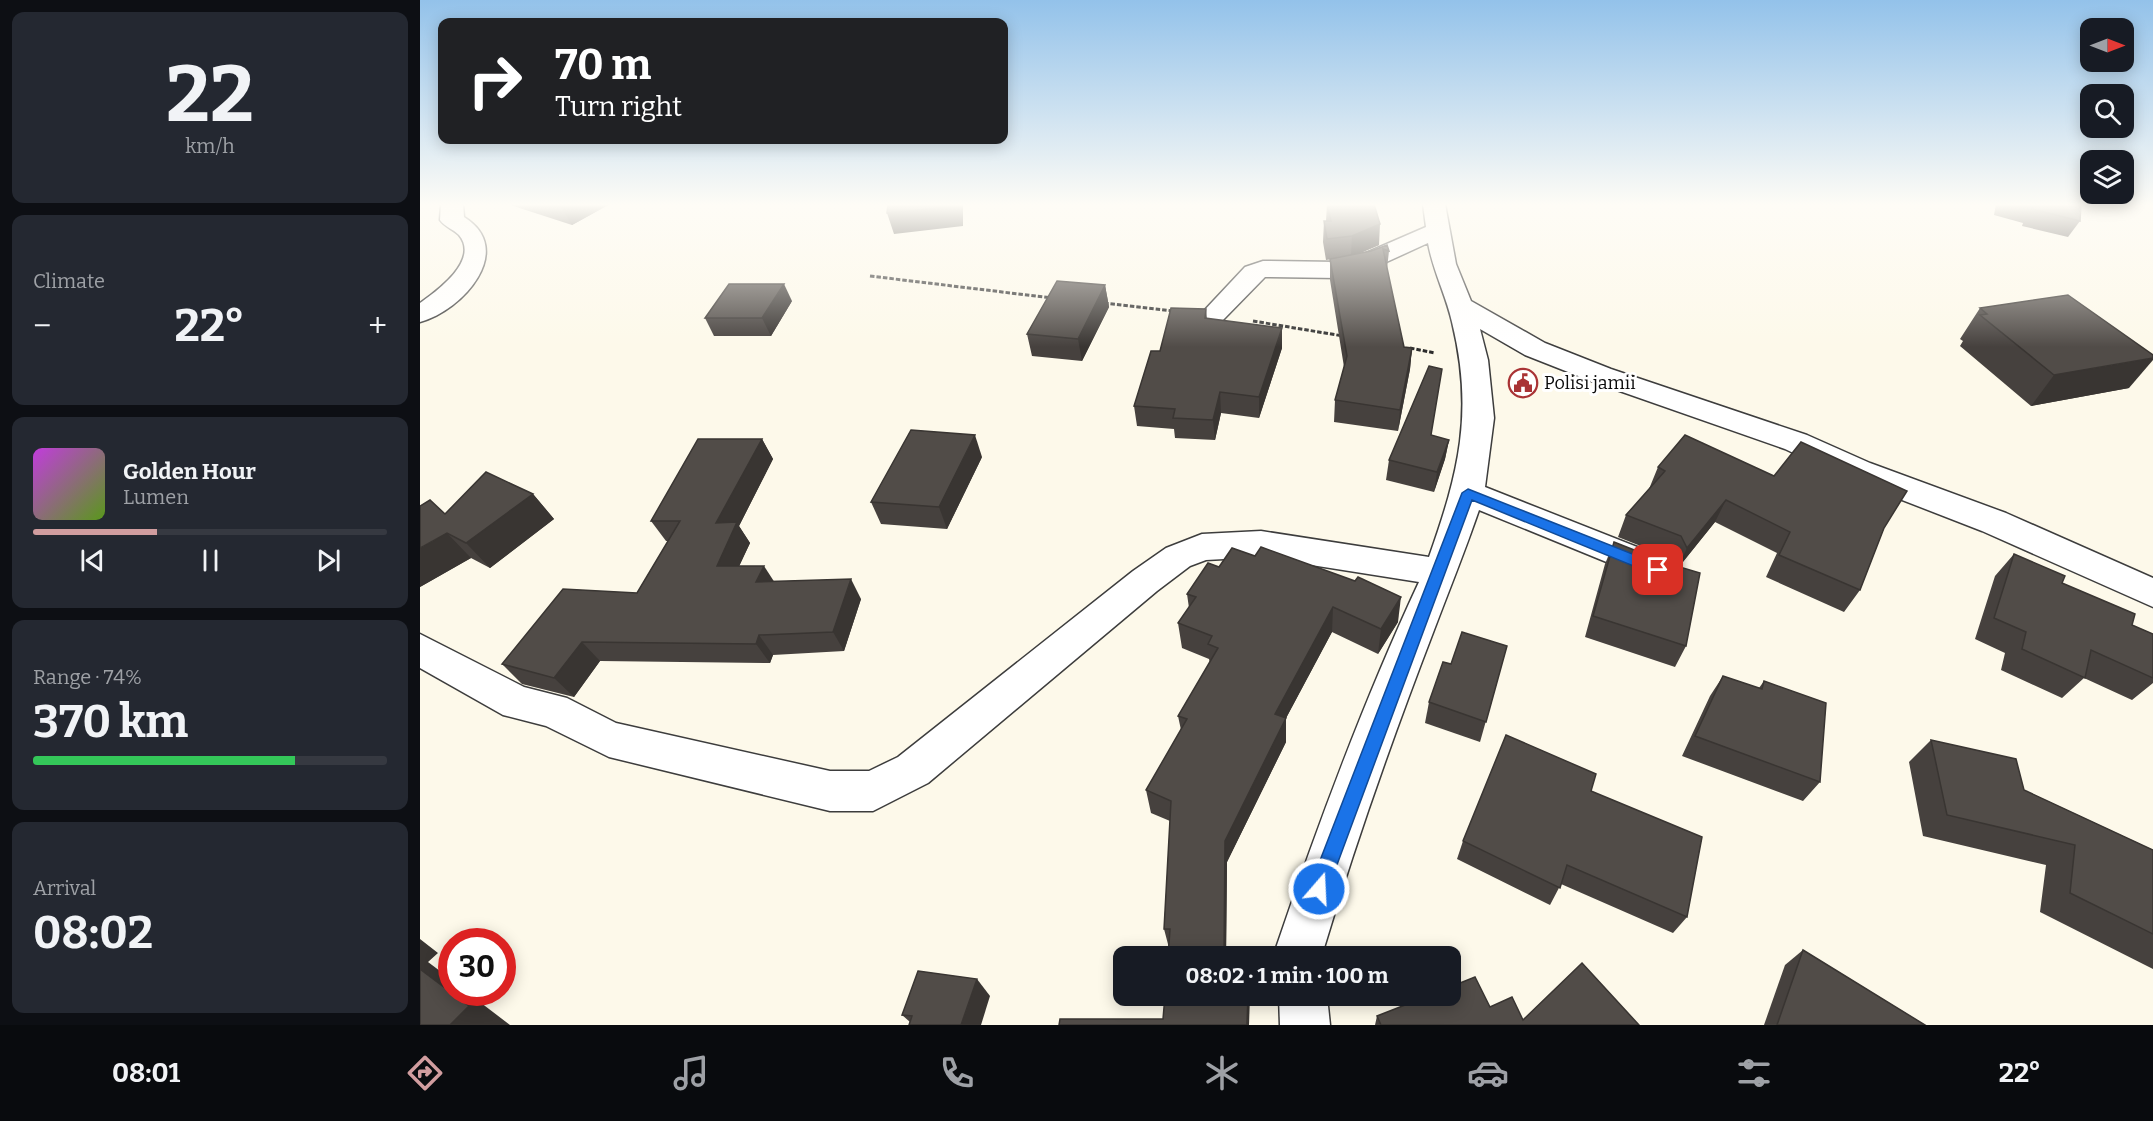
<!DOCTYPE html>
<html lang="en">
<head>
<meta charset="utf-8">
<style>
	body { margin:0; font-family:Bitter,serif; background:#242831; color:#f1f3f6; height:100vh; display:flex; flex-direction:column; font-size:22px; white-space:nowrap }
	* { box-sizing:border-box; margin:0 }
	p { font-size:20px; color:#9ea1a6 }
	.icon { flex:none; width:33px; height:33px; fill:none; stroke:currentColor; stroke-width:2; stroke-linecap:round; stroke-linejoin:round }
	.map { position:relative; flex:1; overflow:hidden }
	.sheet { display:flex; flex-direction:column; gap:12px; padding:12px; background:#0d0f14; width:420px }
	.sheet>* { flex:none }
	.hud { position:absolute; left:18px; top:18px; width:570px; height:126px; border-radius:12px; box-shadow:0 3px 15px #0003; background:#202124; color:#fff; overflow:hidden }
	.needle { width:39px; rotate:90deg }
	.buttons { position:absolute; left:1660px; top:18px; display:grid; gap:12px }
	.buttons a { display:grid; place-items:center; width:54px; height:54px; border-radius:12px; background:#171b24; box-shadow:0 3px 15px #0003; font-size:30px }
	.speed { position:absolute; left:18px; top:928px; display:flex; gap:12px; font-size:30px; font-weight:700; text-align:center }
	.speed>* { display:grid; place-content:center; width:78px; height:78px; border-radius:50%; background:#171b24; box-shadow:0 3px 15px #0003; line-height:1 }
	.speed .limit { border:9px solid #d22; background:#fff; color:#111 }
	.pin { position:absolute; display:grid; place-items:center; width:51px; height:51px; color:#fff; margin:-26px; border-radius:12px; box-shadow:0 3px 9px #0006 }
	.me { position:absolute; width:66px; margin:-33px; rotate:19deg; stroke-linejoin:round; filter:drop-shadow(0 0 4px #0008) }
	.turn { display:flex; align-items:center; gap:21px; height:126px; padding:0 18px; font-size:27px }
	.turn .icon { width:78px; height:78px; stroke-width:2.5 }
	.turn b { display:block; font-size:42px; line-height:51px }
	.big { font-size:45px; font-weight:700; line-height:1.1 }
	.sheet .tile { flex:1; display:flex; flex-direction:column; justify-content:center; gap:9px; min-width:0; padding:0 21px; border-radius:12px; background:#242831 }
	.sheet .dial { align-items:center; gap:0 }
	.dial b { font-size:78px; line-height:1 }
	.song { display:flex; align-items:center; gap:18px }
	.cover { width:72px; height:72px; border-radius:9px; background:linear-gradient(135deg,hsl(290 70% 55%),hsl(90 70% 35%)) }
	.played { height:6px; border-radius:3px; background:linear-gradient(90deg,#d19d9f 35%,#363941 35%) }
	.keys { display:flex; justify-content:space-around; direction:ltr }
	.heat { display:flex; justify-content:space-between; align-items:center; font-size:33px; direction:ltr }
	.charge { height:9px; border-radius:4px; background:linear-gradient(90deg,#34c759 74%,#363941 0) }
	.trip { position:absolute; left:693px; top:946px; width:348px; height:60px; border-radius:12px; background:#171b24; box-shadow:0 3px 15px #0003; font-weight:700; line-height:60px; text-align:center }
	.dock { display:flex; height:96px; justify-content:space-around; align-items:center; background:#090b0e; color:#9ea1a6 }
	.dock .icon { width:42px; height:42px }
	.dock .current { color:#d19d9f }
	.dock b { font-size:27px; color:#f1f3f6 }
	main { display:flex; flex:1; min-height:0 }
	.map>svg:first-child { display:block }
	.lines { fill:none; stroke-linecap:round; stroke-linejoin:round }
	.minor-casing { stroke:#3d3d3d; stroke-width:3 }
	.path { stroke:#2c2c2c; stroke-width:3; stroke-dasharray:4.5 2; stroke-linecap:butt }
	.minor { fill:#fff; fill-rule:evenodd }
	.wall { fill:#46413e }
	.shaded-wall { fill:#393532 }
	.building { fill:#514c48; stroke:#393532; stroke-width:1.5 }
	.route { fill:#1a73e8; stroke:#114b97; stroke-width:1.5 }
	.labels { text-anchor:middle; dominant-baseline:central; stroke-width:6; stroke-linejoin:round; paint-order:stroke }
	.poi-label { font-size:18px; fill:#0a0a0a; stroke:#fff; text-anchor:start }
</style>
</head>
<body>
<main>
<section class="sheet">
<div class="tile dial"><b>22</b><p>km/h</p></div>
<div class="tile"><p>Climate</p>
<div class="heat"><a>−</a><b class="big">22°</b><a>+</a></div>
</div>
<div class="tile">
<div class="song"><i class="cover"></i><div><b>Golden Hour</b><p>Lumen</p></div></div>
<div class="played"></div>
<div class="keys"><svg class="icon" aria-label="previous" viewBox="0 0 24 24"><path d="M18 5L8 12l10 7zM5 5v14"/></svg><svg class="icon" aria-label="pause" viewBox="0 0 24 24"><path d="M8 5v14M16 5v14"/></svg><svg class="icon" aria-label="next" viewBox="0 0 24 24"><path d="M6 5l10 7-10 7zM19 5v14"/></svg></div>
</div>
<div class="tile"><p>Range · 74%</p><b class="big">370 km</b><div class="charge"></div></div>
<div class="tile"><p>Arrival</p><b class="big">08:02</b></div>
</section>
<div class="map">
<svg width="1733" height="1025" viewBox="0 0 1733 1025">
	<rect width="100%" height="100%" fill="#fdf9ea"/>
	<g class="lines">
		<g class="minor-casing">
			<g id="minor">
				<path d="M21,204h22l1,13c53,33 -2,94 -44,105v-19c17,-12 60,-43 39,-68 -6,-6 -14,-8 -19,-15z"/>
				<path d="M1003,204h22l11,60 15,37 74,42 66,26 196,66 63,28 136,50 147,65v29l-171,-76 -134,-52 -63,-30 -194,-68 -66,-26 -45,-26 8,31 6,58 -9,69 180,71 5,10 -5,10 -12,3 -174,-71c-14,41 -30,80 -45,120 -40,104 -78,211 -110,318v9h-48v-9c42,-124 88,-248 143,-366l-158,-25 -55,3 -16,6 -33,25 -229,192 -55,28h-43l-221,-54 -63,-31 -43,-11 -83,-47v-34l104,53 43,11 49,25 214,48h39l29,-14 235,-186 33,-23 36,-14 59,-3 168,26c30,-85 45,-145 23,-235 -6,-27 -19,-51 -24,-79l-59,27 -30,8 -74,-1 -43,44 -9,2 -9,-2 -4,-6 45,-48 18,-6 76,1 13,-3 74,-32z"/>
				<polygon points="859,996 907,996 910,1025 860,1025"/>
			</g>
		</g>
		<g class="path">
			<polyline points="450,276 632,298"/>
			<polyline points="684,303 754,311"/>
			<polyline points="833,321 923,336"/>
			<polyline points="990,348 1015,353"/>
		</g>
		<use href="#minor" class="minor"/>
	</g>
	<g class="wall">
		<polygon points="87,204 190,204 152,225"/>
		<polygon points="907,204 959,245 938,254 951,251 967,245 969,251 967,269 984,347 992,348 990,369 978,431 914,422 915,400 924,367 910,280 910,259 913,259 906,260 903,242 904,221 906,221"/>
		<polygon points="1576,204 1661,204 1660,221 1648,237 1602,226 1603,223 1574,215"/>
		<polygon points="685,285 689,307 662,361 612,356 607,334"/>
		<polygon points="372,301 351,336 294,336 285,318"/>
		<polygon points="1560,308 1709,388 1611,406 1540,346 1543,341 1540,339"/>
		<polygon points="786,309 787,319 862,348 839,418 801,413 795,440 755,438 754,429 717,426 714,406 740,351"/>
		<polygon points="1011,436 1029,440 1025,459 1014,492 966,480 969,460"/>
		<polygon points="342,439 353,459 319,526 330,543 319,566 354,582 441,599 424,651 353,655 350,663 180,661 154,697 102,684 82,664 217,593 248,541 246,541 231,521"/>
		<polygon points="562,457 527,529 461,524 451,502"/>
		<polygon points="1238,467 1464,528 1440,590 1424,612 1346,577 1357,553 1295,522 1259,567 1266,646 1255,667 1165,637 1185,564 1194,542 1247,563 1253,562 1251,558 1198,537 1206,515 1229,489"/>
		<polygon points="113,494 134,519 70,568 51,558 0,587 25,514"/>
		<polygon points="1594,554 1712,625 1733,634 1733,683 1712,700 1664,678 1642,698 1581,670 1585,653 1555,639 1575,576"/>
		<polygon points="799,567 978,622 958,654 912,632 866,718 866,742 807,862 806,957 749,948 744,929 750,821 731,813 726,790 761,730 758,716 790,663 789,659 762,648 758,623 769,608 767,594"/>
		<polygon points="1087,646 1060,742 1005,723 1009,702 1031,664"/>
		<polygon points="1303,676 1339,688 1344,681 1400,782 1383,801 1262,756 1290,696"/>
		<polygon points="1511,740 1604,790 1733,850 1733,969 1620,912 1626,865 1503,836 1489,762"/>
		<polygon points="1171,791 1267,917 1253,933 1141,884 1130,905 1037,859 1043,841"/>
		<polygon points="1383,950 1505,1025 1344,1025 1365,965"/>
		<polygon points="570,996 490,1022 482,1015"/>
		<polygon points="1070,1007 1103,1020 1219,1025 955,1025 957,1016"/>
	</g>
	<g class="shaded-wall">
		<polygon points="139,204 190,204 152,225"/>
		<polygon points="537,204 543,204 543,226 474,234 467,213"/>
		<polygon points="960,224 959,245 931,257 932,236"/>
		<polygon points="364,284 372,301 351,336 342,318"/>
		<polygon points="685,285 689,307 662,361 658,339"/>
		<polygon points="862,328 862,348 839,418 839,397"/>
		<polygon points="992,348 990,369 978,431 980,410"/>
		<polygon points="1733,358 1733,360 1709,388 1611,406 1634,375"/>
		<polygon points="800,392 801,413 795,440 793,420"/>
		<polygon points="555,435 562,457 527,529 519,507"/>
		<polygon points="342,439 353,459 319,526 330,543 310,586 297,566 296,523"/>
		<polygon points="1029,440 1025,459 1014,492 1017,472"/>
		<polygon points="113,494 134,519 70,568 46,543"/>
		<polygon points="1306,500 1295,522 1257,569 1267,548"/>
		<polygon points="27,533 51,558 0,587 0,548"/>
		<polygon points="344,566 357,586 336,582"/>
		<polygon points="431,579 441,599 424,651 413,632"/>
		<polygon points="981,597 978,622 958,654 961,629"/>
		<polygon points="913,607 912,632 856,737 855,714"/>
		<polygon points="339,635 353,655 350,663 336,644"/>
		<polygon points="162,642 180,661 154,697 134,678"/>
		<polygon points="866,718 866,742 807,862 806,957 804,957 805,841"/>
		<polygon points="0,939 18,953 8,962 32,980 32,993 48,993 90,1025 30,1025 0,969"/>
		<polygon points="557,979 570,996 561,1025 541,1025"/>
		<polygon points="828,996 830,996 829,1025 827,1025"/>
	</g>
	<g class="building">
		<polygon points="468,204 537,204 537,206 467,213"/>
		<polygon points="907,204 954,204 960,224 932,236 907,239 904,221 911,221"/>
		<polygon points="1603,204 1661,204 1660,221 1612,209 1613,207"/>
		<polygon points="967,245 969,251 963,249 984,347 992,348 980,410 915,400 927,356 910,259 951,251"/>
		<polygon points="637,281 685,285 658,339 607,334"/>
		<polygon points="309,284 364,284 342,318 285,318"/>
		<polygon points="1648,295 1733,355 1733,358 1634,375 1560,315 1567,314 1560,308"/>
		<polygon points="751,308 786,309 785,318 862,328 839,397 800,392 793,420 753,418 755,409 714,406 731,351 740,351"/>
		<polygon points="1009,366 1022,369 1011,435 1029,440 1017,472 969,460"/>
		<polygon points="491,430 555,435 519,507 451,502"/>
		<polygon points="1265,435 1354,476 1381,442 1487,491 1464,528 1440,590 1359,555 1370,532 1306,500 1267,548 1261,536 1206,515 1245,471 1238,467"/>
		<polygon points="278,439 342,439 296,523 317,522 297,566 344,566 336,582 431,579 413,632 339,635 336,644 162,642 134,678 82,664 143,589 217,593 260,521 231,521"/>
		<polygon points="66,472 113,494 46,543 27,533 0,548 0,506 10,500 25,514"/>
		<polygon points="1194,542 1247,563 1256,562 1253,565 1280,573 1266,646 1173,616"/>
		<polygon points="841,547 935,581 938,577 981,597 961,629 913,607 855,714 866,718 805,841 804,957 748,957 750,929 744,929 751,801 726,790 767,719 758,716 798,648 788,644 792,636 758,623 776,597 767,594 788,563 799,567 812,548 835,556"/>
		<polygon points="1594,554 1645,576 1642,583 1715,614 1712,625 1733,634 1733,678 1671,650 1665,678 1602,649 1606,632 1574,618"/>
		<polygon points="1042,632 1087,646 1066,722 1009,702 1023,662 1031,664"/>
		<polygon points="1303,676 1342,689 1344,681 1406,703 1400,782 1275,736"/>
		<polygon points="1086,735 1176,774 1171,791 1282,837 1267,917 1147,865 1140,888 1043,841"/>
		<polygon points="1511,740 1596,759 1604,790 1733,850 1733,934 1650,893 1655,845 1527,815"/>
		<polygon points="1383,950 1505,1025 1357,1025"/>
		<polygon points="1162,963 1219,1025 961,1025 957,1016 1008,996 1030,996 1030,987 1055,977 1070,1007 1092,997 1103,1020"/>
		<polygon points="0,969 49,1006 30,1025 0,1025"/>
		<polygon points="498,971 557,979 541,1025 489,1025 492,1016 482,1015"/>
		<polygon points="745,996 828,996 827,1025 639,1025 640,1019 743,1019"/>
	</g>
	<linearGradient id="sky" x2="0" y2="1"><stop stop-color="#93c2ea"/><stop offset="0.59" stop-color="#fefcf6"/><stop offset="1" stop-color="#fefcf6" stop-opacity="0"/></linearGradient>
	<rect width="1733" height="347" fill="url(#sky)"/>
	<polygon class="route" points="1048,489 1243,566 1245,570 1243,574 1233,574 1052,500 908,889 905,896 899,898 892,896 889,889 1042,493"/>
	<defs>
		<g id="civic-ring" transform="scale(1.5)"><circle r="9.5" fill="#fff" stroke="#a93335" stroke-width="1.5"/><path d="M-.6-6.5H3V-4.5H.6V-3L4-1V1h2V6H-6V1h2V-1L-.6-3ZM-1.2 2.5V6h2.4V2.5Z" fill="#a93335"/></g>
	</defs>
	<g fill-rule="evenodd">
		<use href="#civic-ring" x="1103" y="383"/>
	</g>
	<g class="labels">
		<g class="poi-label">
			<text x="1124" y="383">Polisi jamii</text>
		</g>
	</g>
</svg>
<div class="buttons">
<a><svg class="needle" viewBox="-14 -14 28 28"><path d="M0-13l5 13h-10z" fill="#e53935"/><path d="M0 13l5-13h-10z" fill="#9ea1a6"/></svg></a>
<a><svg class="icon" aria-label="search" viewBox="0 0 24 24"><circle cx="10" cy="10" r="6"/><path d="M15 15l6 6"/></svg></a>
<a><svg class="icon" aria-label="layers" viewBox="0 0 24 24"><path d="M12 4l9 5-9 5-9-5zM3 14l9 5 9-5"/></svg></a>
</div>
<div class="speed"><div class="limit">30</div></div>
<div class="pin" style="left:1238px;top:570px;background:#d93025"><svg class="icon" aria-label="arrive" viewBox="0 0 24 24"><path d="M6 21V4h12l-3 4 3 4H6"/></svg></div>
<svg class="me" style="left:899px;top:889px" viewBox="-20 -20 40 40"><circle r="17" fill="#1a73e8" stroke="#fff" stroke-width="3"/><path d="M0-11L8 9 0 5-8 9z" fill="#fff"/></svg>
<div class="trip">08:02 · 1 min · 100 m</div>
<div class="hud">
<div class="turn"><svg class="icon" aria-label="right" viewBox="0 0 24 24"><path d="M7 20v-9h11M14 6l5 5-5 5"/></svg><div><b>70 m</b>Turn right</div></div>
</div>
</div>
</main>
<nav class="dock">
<b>08:01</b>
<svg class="icon current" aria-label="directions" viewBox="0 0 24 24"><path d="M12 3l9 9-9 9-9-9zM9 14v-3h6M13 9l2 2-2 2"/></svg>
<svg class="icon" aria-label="music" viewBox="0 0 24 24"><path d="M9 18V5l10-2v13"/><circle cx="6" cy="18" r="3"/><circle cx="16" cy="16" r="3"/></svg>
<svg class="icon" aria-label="phone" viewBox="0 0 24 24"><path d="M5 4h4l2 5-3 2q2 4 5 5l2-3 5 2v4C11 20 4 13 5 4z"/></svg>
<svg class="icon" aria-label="climate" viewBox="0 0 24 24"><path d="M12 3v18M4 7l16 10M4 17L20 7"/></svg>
<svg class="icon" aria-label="car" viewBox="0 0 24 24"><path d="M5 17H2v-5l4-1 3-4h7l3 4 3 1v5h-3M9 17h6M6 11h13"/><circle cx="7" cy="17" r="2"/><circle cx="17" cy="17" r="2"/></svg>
<svg class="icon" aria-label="filters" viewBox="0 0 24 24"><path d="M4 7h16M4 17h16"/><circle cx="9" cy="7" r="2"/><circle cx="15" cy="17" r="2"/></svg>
<b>22°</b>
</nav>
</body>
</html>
